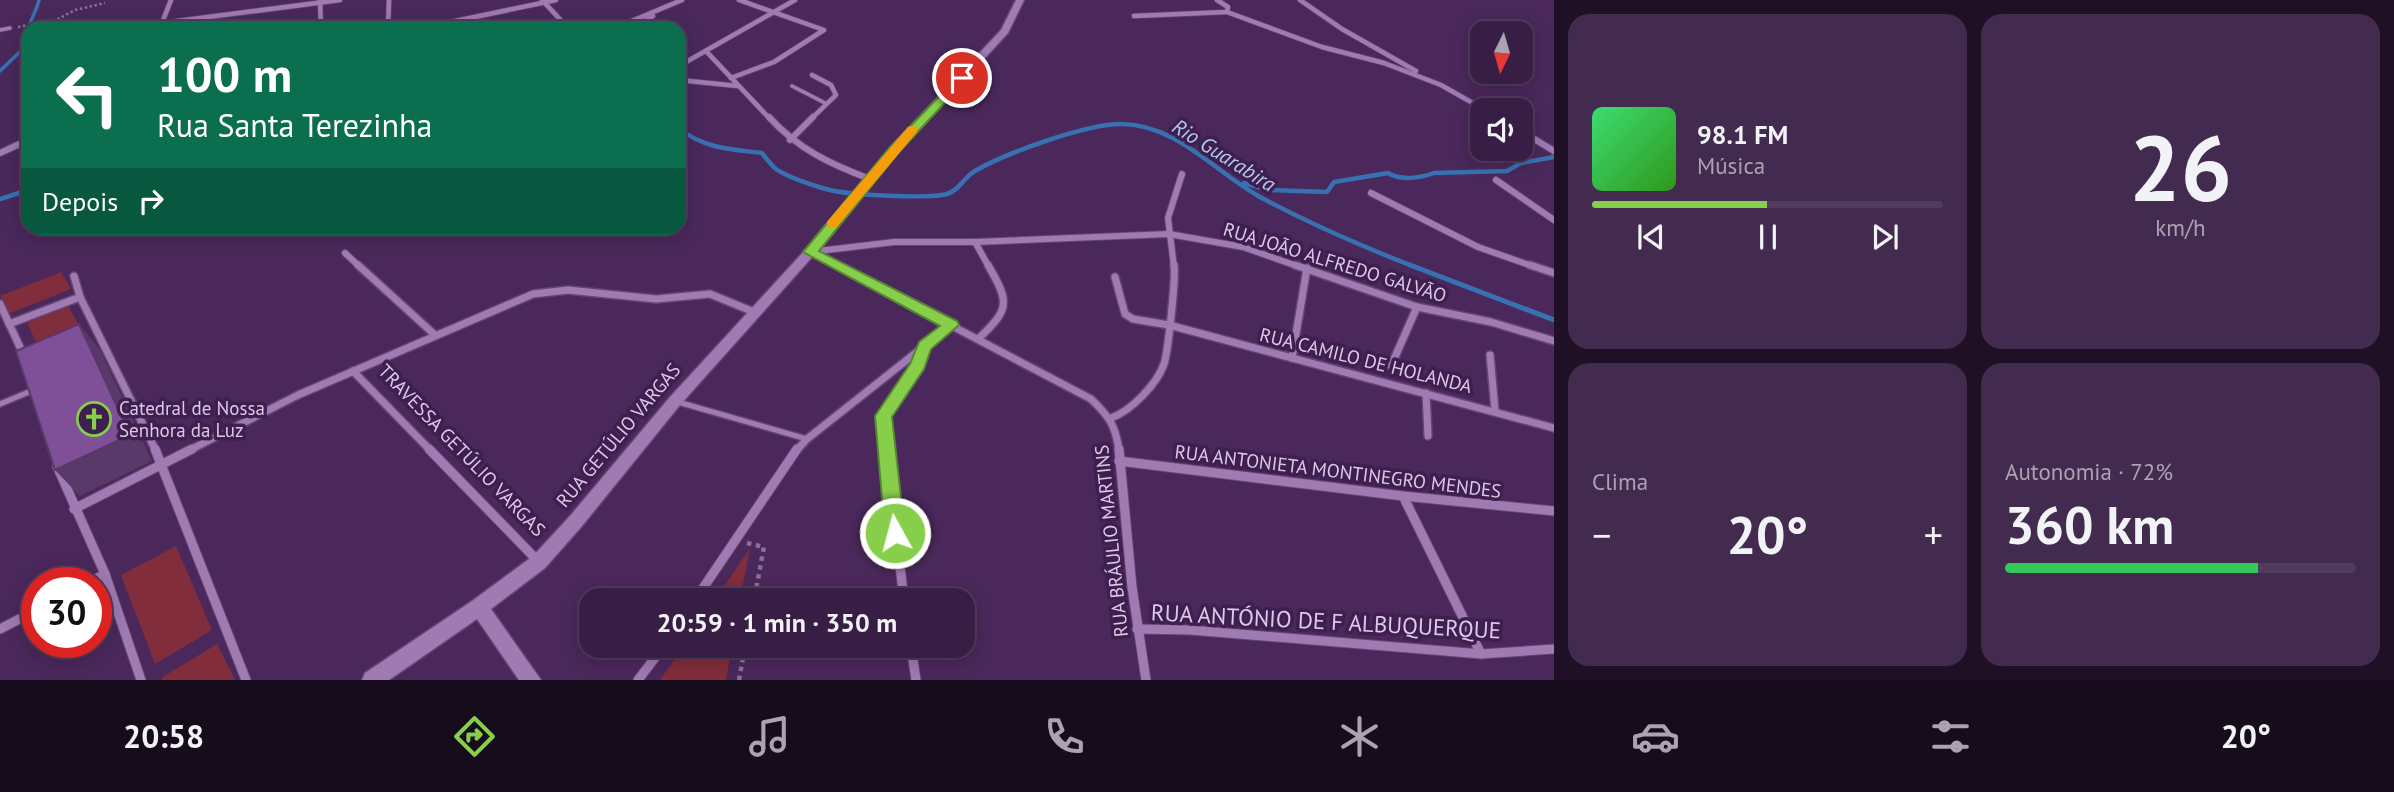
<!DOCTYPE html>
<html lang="pt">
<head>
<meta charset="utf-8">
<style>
	body { margin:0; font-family:"PT Sans",sans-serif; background:#432b4f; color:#f1f3f6; height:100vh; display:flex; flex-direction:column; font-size:26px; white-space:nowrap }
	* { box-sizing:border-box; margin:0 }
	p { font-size:23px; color:#aba2b2 }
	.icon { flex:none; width:38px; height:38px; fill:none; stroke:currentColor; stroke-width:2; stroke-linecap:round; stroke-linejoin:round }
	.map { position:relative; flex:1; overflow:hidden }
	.drawer { display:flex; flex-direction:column; gap:14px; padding:14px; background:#1f1025; width:840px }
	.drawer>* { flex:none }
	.hud { position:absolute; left:21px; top:21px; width:665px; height:214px; border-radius:21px; box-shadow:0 4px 18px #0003,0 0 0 2px #523c5d; background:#0b6e4f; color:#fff; overflow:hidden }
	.needle { width:46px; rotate:185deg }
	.controls { position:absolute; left:1470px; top:21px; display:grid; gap:14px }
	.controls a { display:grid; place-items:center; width:63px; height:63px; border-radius:14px; background:#381e44; box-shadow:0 4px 18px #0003,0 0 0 2px #523c5d; font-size:35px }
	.speed { position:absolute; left:21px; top:567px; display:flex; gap:14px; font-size:35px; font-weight:700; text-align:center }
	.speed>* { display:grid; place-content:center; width:91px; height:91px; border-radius:50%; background:#381e44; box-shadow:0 4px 18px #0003,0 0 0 2px #523c5d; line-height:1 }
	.speed .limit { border:10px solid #d22; background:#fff; color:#111 }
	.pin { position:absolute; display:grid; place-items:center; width:60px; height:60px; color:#fff; margin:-30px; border:4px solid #fff; border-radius:50%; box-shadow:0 2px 7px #0007 }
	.me { position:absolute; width:77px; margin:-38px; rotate:353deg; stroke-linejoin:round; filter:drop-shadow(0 0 5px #0008) }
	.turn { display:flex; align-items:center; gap:24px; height:147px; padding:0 21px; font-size:32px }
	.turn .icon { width:91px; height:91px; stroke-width:2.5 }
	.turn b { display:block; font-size:49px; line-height:60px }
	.then { display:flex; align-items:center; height:66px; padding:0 21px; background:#0003; gap:14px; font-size:26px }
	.big { font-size:52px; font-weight:700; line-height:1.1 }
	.drawer .tile { flex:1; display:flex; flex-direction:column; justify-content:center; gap:10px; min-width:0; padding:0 24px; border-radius:21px; background:#432b4f }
	.drawer .dial { align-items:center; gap:0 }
	.dial b { font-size:91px; line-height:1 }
	.song { display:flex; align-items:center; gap:21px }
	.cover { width:84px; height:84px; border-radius:10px; background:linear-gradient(135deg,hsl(140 70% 55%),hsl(110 70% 35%)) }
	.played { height:7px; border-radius:4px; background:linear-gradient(90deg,#87cf4b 50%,#523c5d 50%) }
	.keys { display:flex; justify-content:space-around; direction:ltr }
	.heat { display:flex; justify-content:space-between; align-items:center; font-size:38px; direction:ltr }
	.charge { height:10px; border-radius:5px; background:linear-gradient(90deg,#34c759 72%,#523c5d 0) }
	.drawer .tiles { flex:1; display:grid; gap:14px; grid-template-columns:repeat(2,1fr) }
	.trip { position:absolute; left:579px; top:588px; width:396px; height:70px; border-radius:21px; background:#381e44; box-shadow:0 4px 18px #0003,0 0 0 2px #523c5d; font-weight:700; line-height:70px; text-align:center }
	.tabs { display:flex; height:112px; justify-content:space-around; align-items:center; background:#160c1b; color:#aba2b2 }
	.tabs .icon { width:49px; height:49px }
	.tabs .on { color:#87cf4b }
	.tabs b { font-size:32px; color:#f1f3f6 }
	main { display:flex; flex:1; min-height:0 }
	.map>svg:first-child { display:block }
	.green { fill:#812d3b }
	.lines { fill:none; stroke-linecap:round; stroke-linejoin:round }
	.stream-far2 { stroke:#3871b2; stroke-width:3.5 }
	.stream-far1 { stroke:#3871b2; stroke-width:4.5 }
	.stream { stroke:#3871b2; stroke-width:5 }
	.service-far1-casing { stroke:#644572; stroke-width:5 }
	.service-casing { stroke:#644572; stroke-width:8 }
	.minor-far3-casing { stroke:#644572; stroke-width:6 }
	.minor-far2-casing { stroke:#644572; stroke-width:8 }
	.minor-far1-casing { stroke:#644572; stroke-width:10 }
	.minor-casing { stroke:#644572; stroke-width:11 }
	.secondary-casing { stroke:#644572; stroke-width:3 }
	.path-far1 { stroke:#8b6f99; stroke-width:2.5; stroke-dasharray:2.5 2.5; stroke-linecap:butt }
	.path { stroke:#8b6f99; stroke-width:4.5; stroke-dasharray:4.5 4.5; stroke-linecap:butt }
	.service-far1 { stroke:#9f7ab3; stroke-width:3.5 }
	.service { stroke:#9f7ab3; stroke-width:5 }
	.minor-far3 { stroke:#9f7ab3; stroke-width:4.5 }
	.minor-far2 { stroke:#9f7ab3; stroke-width:6 }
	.minor-far1 { stroke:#9f7ab3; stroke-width:7 }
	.minor { stroke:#9f7ab3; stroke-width:9 }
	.secondary { fill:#9f7ab3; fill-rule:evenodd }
	.shaded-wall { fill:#59386a }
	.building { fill:#7f5097; stroke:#59386a; stroke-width:2 }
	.route { fill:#87cf4b; stroke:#588731; stroke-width:2 }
	.slow { fill:#f59e0b }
	.labels { text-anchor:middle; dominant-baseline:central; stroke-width:7; stroke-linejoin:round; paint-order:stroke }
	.street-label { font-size:19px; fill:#dcc9e8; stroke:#3f1e50 }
	.poi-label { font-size:19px; fill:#dcc9e8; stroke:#3f1e50; text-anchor:start }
	.water-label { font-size:21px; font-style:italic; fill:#afccf0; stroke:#3f1e50 }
	.near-street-label { font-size:23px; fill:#dcc9e8; stroke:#3f1e50 }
</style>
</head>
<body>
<main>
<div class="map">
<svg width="1554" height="680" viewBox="0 0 1554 680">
	<rect width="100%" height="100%" fill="#4a285b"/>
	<g class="green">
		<polygon points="61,272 71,289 8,314 0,296"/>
		<polygon points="68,306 86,338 43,356 27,323"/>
		<polygon points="176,546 212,630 155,664 121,575"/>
		<polygon points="750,548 740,600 715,600"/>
		<polygon points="217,644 235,680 162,680 161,678"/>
		<polygon points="684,646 732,646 726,680 660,680"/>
	</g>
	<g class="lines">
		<g class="stream-far2">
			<path d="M28,35c0,-13 8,-22 11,-35"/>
			<polyline points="0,71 28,44"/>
		</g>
		<g class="stream-far1">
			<path d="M679,129c28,20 50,20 83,24 4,5 9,12 14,16 11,8 41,18 54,21 18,5 100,9 117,4 13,-4 17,-17 28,-23 31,-18 111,-47 146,-47 55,0 94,48 139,73 50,27 101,49 155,70"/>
			<path d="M1244,183l25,7 58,2 7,-10 54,-9c13,8 32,5 46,0l73,-2 14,-8 33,-6"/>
			<polyline points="0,199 28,190"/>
		</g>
		<polyline class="stream" points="1410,265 1554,320"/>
		<g class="service-far1-casing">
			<g id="service-far1">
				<polyline points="0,30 10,28"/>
				<polyline points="792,86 827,104"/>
			</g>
		</g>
		<g class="service-casing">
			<g id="service">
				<polyline points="678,402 807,439"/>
				<polyline points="0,404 36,389"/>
			</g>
		</g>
		<g class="minor-far3-casing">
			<g id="minor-far3">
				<polyline points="542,0 568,28"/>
				<polyline points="1300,0 1342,29 1416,71"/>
				<polyline points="320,1 321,28"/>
				<polyline points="1227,12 1322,47 1384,63 1441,85 1485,110"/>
				<polyline points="1134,16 1227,12 1228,7 1217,0"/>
				<polyline points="162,23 340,0"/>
				<polyline points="160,28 171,0"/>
				<polyline points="388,28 389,0"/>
				<polyline points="422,28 556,0"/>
				<polyline points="615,28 682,0"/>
				<polyline points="633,28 653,16"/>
				<polyline points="706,51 770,119"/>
				<polyline points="679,66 795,0"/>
				<polyline points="731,78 774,62 824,30 739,0"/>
				<polyline points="679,80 738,86"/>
				<polyline points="811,119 836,95 831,85 812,75"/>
			</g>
		</g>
		<g class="minor-far2-casing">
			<g id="minor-far2">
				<path d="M769,117c29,32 61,47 101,62"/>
				<polyline points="1521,131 1554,151"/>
				<polyline points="790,140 813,117"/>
				<polyline points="0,153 28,140"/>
				<polyline points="1496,180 1554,220"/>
				<polyline points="1371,193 1478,247 1535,267"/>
				<polyline points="975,242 989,267"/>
				<polyline points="810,252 894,242 975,242 1169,234 1243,247 1300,267"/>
				<polyline points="811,252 839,267"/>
				<polyline points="345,253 360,267"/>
				<polyline points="1174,267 1168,218 1182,174"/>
			</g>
		</g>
		<g class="minor-far1-casing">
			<g id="minor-far1">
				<polyline points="358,265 435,335"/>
				<path d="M836,265l255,134c18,17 25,27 28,52"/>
				<polyline points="1295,265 1417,307 1491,322 1554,341"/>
				<polyline points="1530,265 1554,273"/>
				<polyline points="74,276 80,297 156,451"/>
				<polyline points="1115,277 1125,314 1133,319 1169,325 1554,428"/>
				<polyline points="0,304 25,358"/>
				<polyline points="9,324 80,297"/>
				<path d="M978,339c32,-30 32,-36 10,-74"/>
				<polyline points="1490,355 1495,410"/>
				<polyline points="1292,358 1307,268"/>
				<polyline points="1391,366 1417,307"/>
				<polyline points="353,371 431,451"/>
				<polyline points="1426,393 1428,436"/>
				<path d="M1111,418c20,-7 46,-34 53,-54 4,-12 12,-86 10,-99"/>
				<polyline points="188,451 298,395 533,294 568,290 656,299 710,294 754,312"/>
				<polyline points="796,451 807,439 951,325"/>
				<polyline points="886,451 883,423 885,415 924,348"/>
			</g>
		</g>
		<g class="minor-casing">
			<g id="minor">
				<polyline points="155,449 246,680"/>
				<polyline points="429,449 538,561"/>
				<polyline points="886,449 904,600"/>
				<polyline points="1119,449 1132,587 1146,680"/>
				<polyline points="1119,461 1403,496 1554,511"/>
				<polyline points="57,466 105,574 141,680"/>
				<polyline points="1403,496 1481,654"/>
				<polyline points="74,509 192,449"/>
				<polyline points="88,583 105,574"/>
				<polyline points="695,600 797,449"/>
				<polyline points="0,629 37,610"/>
				<polyline points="1137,629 1190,630 1481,654 1554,649"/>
				<polyline points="911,646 916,680"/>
				<polyline points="638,680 664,646"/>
			</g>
		</g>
		<g class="secondary-casing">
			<polygon id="secondary" points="1016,0 1024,0 1008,33 899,151 814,255 680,405 582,526 545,568 491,609 541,680 519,680 477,619 389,680 362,680 365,673 472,601 533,556 570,516 670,397 806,249 891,147 1001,30"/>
		</g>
		<polyline class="path-far1" points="18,27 58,19 75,10 105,3"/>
		<g class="path">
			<polyline points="747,543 764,547 754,600"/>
			<polyline points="739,680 745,646"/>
		</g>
		<use href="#service-far1" class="service-far1"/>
		<use href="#service" class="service"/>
		<use href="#minor-far3" class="minor-far3"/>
		<use href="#minor-far2" class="minor-far2"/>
		<use href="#minor-far1" class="minor-far1"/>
		<use href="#minor" class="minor"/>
		<use href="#secondary" class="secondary"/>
	</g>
	<polygon class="shaded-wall" points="79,324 100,350 152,461 80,496 55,470"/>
	<polygon class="building" points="79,324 130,435 55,470 16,351"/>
	<polygon class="route" points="959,76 968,78 899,152 819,251 957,321 959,325 931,349 924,369 892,417 905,533 902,539 895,541 888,539 885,533 875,416 910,364 919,342 940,326 803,252 891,146"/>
	<polygon class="slow" points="912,126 917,127 917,132 836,228 827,228 827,222 908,127"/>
	<defs>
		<g id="church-ring" transform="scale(1.75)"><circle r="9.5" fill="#3f1e50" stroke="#87cf4b" stroke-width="1.5"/><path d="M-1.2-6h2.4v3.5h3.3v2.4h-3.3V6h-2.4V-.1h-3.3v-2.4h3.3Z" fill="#87cf4b"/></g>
	</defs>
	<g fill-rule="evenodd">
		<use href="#church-ring" x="94" y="419"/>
	</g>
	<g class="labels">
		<g class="street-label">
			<text transform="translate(1335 262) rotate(17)">RUA JOÃO ALFREDO GALVÃO</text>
			<text transform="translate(1366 360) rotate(14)">RUA CAMILO DE HOLANDA</text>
			<text transform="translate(618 435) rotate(-50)">RUA GETÚLIO VARGAS</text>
			<text transform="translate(462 450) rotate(46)">TRAVESSA GETÚLIO VARGAS</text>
			<text transform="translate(1338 471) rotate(7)">RUA ANTONIETA MONTINEGRO MENDES</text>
			<text transform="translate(1111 541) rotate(-96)">RUA BRÁULIO MARTINS</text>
		</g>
		<g class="poi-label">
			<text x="119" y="408">Catedral de Nossa<tspan x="119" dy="22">Senhora da Luz</tspan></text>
		</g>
		<g class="water-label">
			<text transform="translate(1224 155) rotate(32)">Rio Guarabira</text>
		</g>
		<g class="near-street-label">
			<text transform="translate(1326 621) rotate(3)">RUA ANTÓNIO DE F ALBUQUERQUE</text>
		</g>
	</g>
</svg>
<div class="controls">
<a><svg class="needle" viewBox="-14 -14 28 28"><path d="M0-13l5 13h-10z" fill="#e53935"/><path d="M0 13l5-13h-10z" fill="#aba2b2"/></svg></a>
<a><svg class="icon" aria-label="sound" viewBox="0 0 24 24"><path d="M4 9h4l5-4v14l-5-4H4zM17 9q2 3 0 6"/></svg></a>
</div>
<div class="speed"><div class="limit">30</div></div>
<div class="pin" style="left:962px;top:78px;background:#d93025"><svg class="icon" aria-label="arrive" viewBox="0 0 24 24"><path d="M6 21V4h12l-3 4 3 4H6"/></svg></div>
<svg class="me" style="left:895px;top:533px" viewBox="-20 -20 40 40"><circle r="17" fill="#87cf4b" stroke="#fff" stroke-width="3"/><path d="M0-11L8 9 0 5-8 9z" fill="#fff"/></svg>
<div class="trip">20:59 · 1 min · 350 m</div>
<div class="hud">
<div class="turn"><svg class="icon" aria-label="left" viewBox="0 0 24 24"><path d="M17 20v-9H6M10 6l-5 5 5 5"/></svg><div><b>100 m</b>Rua Santa Terezinha</div></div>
<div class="then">Depois<svg class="icon" aria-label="right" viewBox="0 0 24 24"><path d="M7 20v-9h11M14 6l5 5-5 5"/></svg></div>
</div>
</div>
<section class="drawer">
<div class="tiles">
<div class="tile">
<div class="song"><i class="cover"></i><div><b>98.1 FM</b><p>Música</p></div></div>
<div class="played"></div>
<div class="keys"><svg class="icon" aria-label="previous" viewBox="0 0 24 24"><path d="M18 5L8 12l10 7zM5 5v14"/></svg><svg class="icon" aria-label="pause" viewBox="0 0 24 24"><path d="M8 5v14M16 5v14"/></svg><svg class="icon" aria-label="next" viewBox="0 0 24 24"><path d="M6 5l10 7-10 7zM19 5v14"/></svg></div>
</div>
<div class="tile dial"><b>26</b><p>km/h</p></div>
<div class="tile"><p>Clima</p>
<div class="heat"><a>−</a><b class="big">20°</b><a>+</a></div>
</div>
<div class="tile"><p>Autonomia · 72%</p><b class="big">360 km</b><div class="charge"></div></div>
</div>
</section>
</main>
<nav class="tabs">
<b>20:58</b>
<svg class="icon on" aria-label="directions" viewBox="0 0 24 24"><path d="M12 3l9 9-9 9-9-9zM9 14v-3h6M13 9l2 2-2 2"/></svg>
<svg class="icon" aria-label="music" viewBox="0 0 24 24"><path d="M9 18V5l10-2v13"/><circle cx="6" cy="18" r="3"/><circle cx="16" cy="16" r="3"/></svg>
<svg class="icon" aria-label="phone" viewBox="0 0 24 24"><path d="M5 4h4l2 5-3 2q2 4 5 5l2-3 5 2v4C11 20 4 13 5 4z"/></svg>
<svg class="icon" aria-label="climate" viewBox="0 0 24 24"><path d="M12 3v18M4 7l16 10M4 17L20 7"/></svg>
<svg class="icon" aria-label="car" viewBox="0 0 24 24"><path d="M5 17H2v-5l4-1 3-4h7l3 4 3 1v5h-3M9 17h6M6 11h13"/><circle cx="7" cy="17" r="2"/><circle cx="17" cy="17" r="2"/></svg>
<svg class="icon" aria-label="filters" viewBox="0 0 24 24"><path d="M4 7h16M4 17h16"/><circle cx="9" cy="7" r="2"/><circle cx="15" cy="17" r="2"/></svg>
<b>20°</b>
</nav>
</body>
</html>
